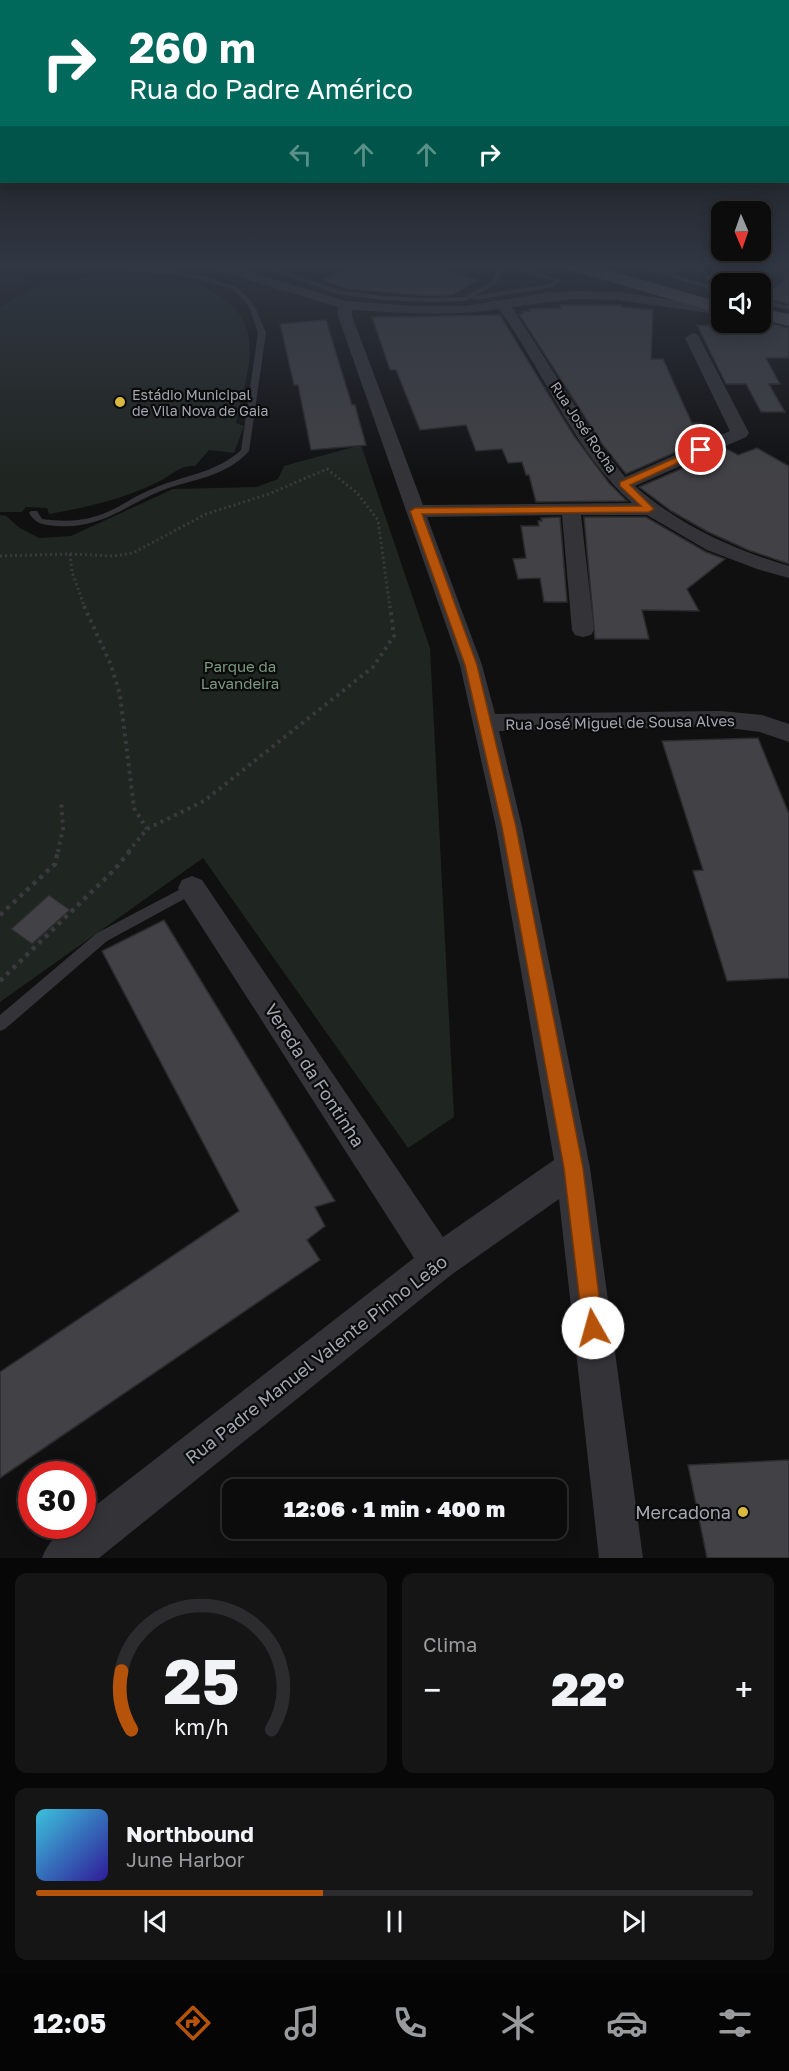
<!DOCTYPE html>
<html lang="pt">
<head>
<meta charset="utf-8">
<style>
	body { margin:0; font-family:"Golos Text",sans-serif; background:#151516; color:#f1f3f6; height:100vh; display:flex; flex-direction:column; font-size:22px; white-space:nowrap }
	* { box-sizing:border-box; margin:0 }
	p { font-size:20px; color:#9a9b9d }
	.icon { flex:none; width:33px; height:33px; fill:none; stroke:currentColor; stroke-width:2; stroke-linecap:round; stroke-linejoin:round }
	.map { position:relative; height:1558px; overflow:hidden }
	.details { display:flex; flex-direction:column; gap:15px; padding:15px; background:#070707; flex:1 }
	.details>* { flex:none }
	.guide { position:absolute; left:0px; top:0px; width:789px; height:183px; box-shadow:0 3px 15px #0003,0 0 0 2px #2c2c2e; background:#00695c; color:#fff; overflow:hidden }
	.needle { width:39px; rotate:178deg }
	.controls { position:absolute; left:711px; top:201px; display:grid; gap:12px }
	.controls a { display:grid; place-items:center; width:60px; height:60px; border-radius:12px; background:#0c0c0d; box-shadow:0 3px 15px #0003,0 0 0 2px #2c2c2e; font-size:30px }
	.speed { position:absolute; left:18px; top:1461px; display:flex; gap:12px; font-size:30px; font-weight:700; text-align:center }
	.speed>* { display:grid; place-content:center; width:78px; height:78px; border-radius:50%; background:#0c0c0d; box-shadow:0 3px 15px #0003,0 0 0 2px #2c2c2e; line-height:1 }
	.speed .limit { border:9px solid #d22; background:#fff; color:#111 }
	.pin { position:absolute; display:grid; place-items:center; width:51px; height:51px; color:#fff; margin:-26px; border:3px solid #fff; border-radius:50%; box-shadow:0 2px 6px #0007 }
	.me { position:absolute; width:66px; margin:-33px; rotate:353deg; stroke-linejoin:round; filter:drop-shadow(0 0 4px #0008) }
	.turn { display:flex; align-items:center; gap:21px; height:126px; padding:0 30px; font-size:27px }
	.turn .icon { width:78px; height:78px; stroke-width:2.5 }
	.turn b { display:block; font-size:42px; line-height:51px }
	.lanes { display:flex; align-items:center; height:57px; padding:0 30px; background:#0003; justify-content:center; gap:30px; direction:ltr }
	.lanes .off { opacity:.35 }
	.big { font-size:45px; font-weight:800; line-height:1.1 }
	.details .tile { flex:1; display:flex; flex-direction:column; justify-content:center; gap:9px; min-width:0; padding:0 21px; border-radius:12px; background:#151516 }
	.details .dial { align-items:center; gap:0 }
	.dial svg { height:156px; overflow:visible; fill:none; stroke:#2c2c2e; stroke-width:7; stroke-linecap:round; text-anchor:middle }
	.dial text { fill:#f1f3f6; stroke:none }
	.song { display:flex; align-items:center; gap:18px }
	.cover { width:72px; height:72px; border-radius:9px; background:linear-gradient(135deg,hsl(190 70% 55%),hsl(250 70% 35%)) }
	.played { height:6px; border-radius:3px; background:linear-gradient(90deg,#b45309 40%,#2c2c2e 40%) }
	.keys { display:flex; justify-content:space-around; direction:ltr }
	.heat { display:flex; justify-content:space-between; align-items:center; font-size:33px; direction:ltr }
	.details .tiles { flex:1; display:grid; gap:15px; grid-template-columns:1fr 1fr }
	.tile:last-child { grid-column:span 2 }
	.trip { position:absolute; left:222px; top:1479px; width:345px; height:60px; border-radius:12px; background:#0c0c0d; box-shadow:0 3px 15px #0003,0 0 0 2px #2c2c2e; font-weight:800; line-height:60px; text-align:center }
	.menu { display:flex; height:96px; justify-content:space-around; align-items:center; background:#050505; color:#9a9b9d }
	.menu .icon { width:42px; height:42px }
	.menu .current { color:#b45309 }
	.menu b { font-size:27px; color:#f1f3f6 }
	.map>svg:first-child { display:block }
	.green { fill:#1f2520 }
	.building { fill:#424246; stroke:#2b2a2d; stroke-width:1.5 }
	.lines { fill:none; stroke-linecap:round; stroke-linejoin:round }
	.path-far2 { stroke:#3a3a3e; stroke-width:3; stroke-dasharray:2 3; stroke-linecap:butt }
	.path-far1 { stroke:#3a3a3e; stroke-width:4; stroke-dasharray:3 4.5; stroke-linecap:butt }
	.path { stroke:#3a3a3e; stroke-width:4.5; stroke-dasharray:4 5; stroke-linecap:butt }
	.service { fill:#343438; fill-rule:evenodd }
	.minor { fill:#343438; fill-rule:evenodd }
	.primary { fill:#4e4e54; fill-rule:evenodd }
	.route { fill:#b45309; stroke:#753606; stroke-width:1.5 }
	.poi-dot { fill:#d8ba41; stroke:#0b0b0c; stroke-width:2 }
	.labels { text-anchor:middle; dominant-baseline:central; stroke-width:4.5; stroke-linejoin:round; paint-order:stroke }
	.far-poi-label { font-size:14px; fill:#a3a5b0; stroke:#0b0b0c; text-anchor:start }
	.far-street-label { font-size:14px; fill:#a3a5b0; stroke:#0b0b0c }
	.park-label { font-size:15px; fill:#7c9982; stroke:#0b0b0c }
	.street-label { font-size:15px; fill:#a3a5b0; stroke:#0b0b0c }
	.near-street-label { font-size:18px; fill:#a3a5b0; stroke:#0b0b0c }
	.near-poi-label { font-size:18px; fill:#a3a5b0; stroke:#0b0b0c; text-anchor:end }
</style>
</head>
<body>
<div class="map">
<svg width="789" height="1558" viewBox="0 0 789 1558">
	<rect width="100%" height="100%" fill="#101011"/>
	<g class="green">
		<polygon points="0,263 37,263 22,282 10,282 0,288"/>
		<polygon points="724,263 763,263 789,271 789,280 748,271 707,275 695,272 701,266"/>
		<path d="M99,275c53,0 152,2 151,76 -1,24 -9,49 -14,72l8,3 -10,27 -25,-3 -14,16c-14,-1 -21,7 -33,14 -37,19 -73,27 -113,34l-2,-6 -21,-1 -4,5h-22v-205l34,-19z"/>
		<polygon points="361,445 430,648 454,1117 408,1148 203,858 0,1002 0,515 6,516 20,528 39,538 71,536 173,489 256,487 278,479 284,466"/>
	</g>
	<g class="building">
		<polygon points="360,263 427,263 478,280 452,295 430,296 348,289 322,280"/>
		<polygon points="789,276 789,304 764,298"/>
		<polygon points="560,305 621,305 622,307 653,310 651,359 663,359 692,423 702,423 708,438 626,474 602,444 519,314 523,314 522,311 530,311 529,309 561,308"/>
		<polygon points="500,315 574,436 609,483 627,501 536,502 529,475 526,475 522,462 508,463 502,449 476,451 466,425 420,430 396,370 390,370 372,317"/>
		<polygon points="326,320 352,405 355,405 366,445 311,450 298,385 294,385 280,324"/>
		<polygon points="760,321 789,328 789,358 766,358 780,384 769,384 785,412 761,412 746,384 726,384 697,325 730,326 734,322"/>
		<polygon points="757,448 789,466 789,564 748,550 708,532 671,511 639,487 727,449 738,455"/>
		<polygon points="560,517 567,602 544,602 540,578 518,579 513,559 526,558 521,526 539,526 538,521 542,521 541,518"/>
		<polygon points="584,517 646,517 706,552 725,559 687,589 699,611 642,610 649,639 595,639"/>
		<polygon points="758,738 789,814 789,978 727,981 693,871 703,870 662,741"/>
		<polygon points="49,895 70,910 32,944 11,929"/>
		<polygon points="164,920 335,1201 315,1207 325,1226 307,1240 320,1260 0,1478 0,1372 239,1211 102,951"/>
		<polygon points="789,1460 789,1558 707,1558 688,1465"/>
	</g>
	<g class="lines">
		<g class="path-far2">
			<polyline points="70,554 72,572 85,608"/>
			<polyline points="0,556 70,554 113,556 133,553 206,514 269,494 327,469 357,493 378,520 390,608"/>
		</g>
		<g class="path-far1">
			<polyline points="84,606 111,665 120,695 134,808 147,829"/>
			<polyline points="58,852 63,828 61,800"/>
			<polyline points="128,852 147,829 204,801 373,667 394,636 390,606"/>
		</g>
		<g class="path">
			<polyline points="0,915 55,864 58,851"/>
			<polyline points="0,981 113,871 130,851"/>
		</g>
		<g class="service">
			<path d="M97,263l78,7 28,6 33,11 12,11 8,11 10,24 -17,118c-23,26 -56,28 -86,39 -40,16 -60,39 -107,36 -13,-1 -20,-2 -27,-13l2,-2h6l5,8c17,2 35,3 51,-2 21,-5 39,-20 59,-28 31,-14 63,-15 89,-39l17,-117 -8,-24 -6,-9 -12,-11 -31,-9 -26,-6 -49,-3z"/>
			<path d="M251,263h10l77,27 45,6 47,2 34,-1 27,-15 10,-19h10l50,17 -7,7 -79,13 -3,-2 -7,3 -35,1 -47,-2 -46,-6zM506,266l25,9 23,6 -2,2 -77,13 21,-12z"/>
			<polygon points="339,263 357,263 349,267"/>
			<path d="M624,263c15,0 28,8 42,7 11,-1 18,-7 28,-7l-9,6 -15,4 52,16v4z"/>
			<polygon points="774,263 789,265 789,269 775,264"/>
			<polygon points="749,275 768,285 760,292 760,284 748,279 707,280 704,278 707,276"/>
			<polygon points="760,299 789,306 789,310 760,303"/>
			<polygon points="192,883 197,884 199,888 197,892 107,941 5,1029 0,1031 0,1015 97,933"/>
		</g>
		<path class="minor" d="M175,263h46l125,38 67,5h52l81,-13 29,-2 43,1 104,15v8l-104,-15 -43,-1 -63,8 88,138 25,32 105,-46 -45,-93 8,-5 5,2 51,98 -3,4 -111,49c44,39 97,63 154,80v12l-32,-9 -50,-19 -60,-35h-66l13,115 -3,5 -8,2 -8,-2 -3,-5 -10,-115 -135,2 55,148 13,49 226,-3 41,4 27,9v18l-29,-10 -39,-5 -222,4 23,96 68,341 53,390h-44l-40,-359 -108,76 -352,283h-57c7,-18 20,-32 40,-32v-10l332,-258 -232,-362 -4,-8 4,-8 10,-4 10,4 241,357 111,-77 -58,-333 -36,-162 -122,-349v-9l-117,-35 -40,-5zM499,309c46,64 74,141 133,194l-209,2 -71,-189v-6c50,3 98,7 147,-1z"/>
		<g class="primary">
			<polygon points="557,263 585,263 722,303 722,314 559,267"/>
			<polygon points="760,308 789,314 789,326 760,319"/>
		</g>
	</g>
	<linearGradient id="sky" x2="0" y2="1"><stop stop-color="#090909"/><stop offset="0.55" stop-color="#313743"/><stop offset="1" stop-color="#313743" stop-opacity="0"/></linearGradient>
	<rect width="789" height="481" fill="url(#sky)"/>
	<polygon class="route" points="698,448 706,450 630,485 654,509 649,512 422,514 477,665 516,827 583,1168 603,1328 600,1336 593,1339 586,1336 583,1328 564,1168 502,827 465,665 410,511 415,508 641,506 620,486 620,482"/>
	<g class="poi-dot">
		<circle cx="120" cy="402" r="6"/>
		<circle cx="743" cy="1512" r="6"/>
	</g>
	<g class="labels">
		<g class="far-poi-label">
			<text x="132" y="394">Estádio Municipal<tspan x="132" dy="16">de Vila Nova de Gaia</tspan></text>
		</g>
		<g class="far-street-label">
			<text transform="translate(584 427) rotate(56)">Rua José Rocha</text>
		</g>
		<g class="park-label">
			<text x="240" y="666">Parque da<tspan x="240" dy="17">Lavandeira</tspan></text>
		</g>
		<g class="street-label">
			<text transform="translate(620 722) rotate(-1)">Rua José Miguel de Sousa Alves</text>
		</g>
		<g class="near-street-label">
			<text transform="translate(315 1075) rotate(57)">Vereda da Fontinha</text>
			<text transform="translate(316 1359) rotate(-38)">Rua Padre Manuel Valente Pinho Leão</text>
		</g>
		<g class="near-poi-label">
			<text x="731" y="1512">Mercadona</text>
		</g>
	</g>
</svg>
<div class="controls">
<a><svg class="needle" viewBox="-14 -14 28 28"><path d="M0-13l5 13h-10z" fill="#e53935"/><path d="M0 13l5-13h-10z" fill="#9a9b9d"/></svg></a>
<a><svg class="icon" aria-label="sound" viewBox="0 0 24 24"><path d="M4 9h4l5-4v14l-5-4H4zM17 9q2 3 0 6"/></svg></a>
</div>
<div class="speed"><div class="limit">30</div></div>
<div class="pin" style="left:701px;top:450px;background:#d93025"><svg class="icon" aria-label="arrive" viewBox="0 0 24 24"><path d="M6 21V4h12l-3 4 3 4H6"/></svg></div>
<svg class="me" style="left:593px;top:1328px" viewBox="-20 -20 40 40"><circle r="19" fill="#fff"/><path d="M0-13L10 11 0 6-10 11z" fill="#b45309"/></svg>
<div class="trip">12:06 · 1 min · 400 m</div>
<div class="guide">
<div class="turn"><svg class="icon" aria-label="right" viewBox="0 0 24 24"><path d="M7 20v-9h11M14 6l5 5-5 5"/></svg><div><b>260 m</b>Rua do Padre Américo</div></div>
<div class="lanes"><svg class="icon off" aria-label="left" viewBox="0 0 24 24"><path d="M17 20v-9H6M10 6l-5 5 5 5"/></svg><svg class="icon off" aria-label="ahead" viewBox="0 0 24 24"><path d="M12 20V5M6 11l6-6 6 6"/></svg><svg class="icon off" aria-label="ahead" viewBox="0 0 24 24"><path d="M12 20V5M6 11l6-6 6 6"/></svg><svg class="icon" aria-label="right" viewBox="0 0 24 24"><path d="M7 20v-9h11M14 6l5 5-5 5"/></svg></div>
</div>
</div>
<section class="details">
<div class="tiles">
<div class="tile dial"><svg viewBox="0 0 100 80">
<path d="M14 69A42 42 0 1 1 86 69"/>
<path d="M14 69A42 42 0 0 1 9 39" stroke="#b45309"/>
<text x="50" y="56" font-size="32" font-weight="700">25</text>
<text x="50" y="72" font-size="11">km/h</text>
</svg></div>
<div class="tile"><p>Clima</p>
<div class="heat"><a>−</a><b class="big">22°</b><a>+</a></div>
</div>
<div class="tile">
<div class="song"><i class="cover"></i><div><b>Northbound</b><p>June Harbor</p></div></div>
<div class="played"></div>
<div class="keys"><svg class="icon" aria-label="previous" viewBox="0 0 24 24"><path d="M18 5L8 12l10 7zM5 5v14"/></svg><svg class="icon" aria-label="pause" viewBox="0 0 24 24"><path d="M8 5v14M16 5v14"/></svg><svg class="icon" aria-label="next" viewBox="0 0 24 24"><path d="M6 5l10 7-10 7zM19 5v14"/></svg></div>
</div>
</div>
</section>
<nav class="menu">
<b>12:05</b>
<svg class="icon current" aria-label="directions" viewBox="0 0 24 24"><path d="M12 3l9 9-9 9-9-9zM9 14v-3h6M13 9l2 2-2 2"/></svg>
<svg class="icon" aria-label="music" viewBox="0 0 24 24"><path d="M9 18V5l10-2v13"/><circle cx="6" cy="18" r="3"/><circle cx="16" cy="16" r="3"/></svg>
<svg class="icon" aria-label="phone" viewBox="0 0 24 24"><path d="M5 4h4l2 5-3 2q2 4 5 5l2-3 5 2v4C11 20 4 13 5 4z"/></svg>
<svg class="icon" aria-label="climate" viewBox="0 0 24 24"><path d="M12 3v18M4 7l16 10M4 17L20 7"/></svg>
<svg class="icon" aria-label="car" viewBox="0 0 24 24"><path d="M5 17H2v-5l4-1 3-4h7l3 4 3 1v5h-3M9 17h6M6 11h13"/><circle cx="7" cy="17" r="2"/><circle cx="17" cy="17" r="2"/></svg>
<svg class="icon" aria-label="filters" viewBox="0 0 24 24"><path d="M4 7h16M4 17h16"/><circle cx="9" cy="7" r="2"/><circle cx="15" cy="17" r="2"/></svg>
</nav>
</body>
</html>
